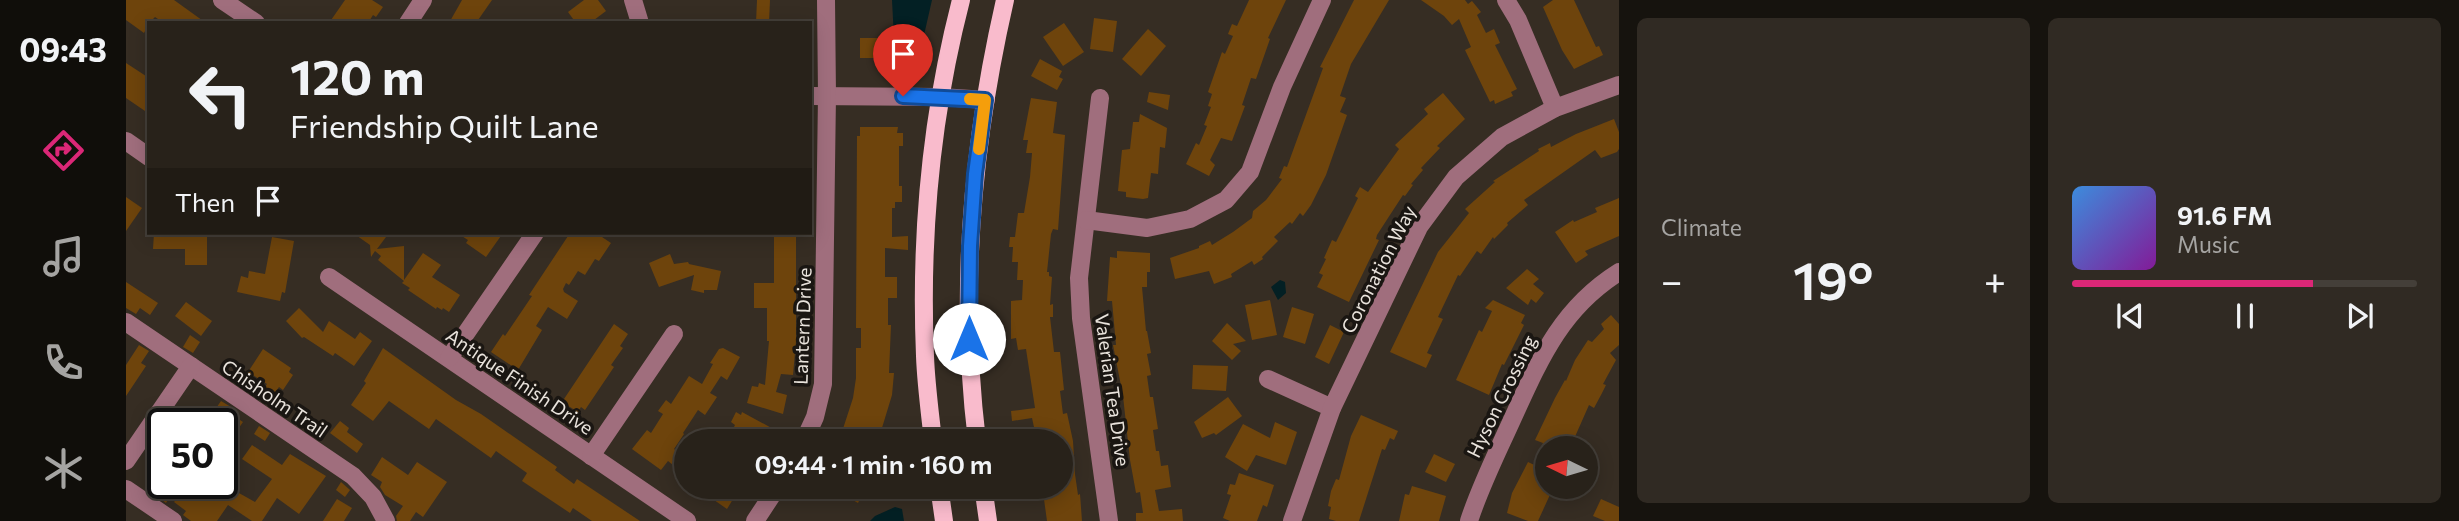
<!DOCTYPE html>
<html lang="en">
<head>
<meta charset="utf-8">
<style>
	body { margin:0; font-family:Commissioner,sans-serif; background:#302a23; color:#f1f3f6; height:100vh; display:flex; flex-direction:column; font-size:26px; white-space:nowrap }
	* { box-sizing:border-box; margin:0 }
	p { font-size:23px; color:#a5a4a2 }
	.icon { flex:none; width:38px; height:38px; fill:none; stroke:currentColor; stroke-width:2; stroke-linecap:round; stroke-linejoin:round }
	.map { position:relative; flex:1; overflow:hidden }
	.drawer { display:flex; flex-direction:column; gap:18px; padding:18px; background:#16130e; width:840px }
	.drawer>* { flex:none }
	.banner { position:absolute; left:21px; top:21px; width:665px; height:214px; border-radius:0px; box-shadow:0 4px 18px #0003,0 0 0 2px #443f39; background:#28221a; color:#f1f3f6; overflow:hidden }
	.needle { width:46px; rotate:275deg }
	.tools { position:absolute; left:1409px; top:436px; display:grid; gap:14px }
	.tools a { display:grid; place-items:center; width:63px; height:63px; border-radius:50%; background:#28221a; box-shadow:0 4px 18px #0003,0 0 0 2px #443f39; font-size:35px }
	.speed { position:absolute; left:21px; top:408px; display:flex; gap:14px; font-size:35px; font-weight:700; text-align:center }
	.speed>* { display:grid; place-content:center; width:91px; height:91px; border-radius:50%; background:#28221a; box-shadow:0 4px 18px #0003,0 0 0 2px #443f39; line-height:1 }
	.speed .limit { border:4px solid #111; border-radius:10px; background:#fff; color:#111 }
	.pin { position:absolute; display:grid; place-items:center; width:60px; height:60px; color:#fff; margin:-72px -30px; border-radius:50% 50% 50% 0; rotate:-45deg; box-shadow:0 0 7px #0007 }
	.pin .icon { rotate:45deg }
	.me { position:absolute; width:77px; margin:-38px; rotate:0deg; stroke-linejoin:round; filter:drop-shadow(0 0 5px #0008) }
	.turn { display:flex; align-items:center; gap:24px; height:147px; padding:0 28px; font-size:32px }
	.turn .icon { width:91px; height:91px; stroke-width:2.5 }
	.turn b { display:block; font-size:49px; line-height:60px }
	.then { display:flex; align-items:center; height:66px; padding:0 28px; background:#0003; gap:14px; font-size:26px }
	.big { font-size:52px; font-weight:600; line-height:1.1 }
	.drawer .tile { flex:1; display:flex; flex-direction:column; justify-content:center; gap:10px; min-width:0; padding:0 24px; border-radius:10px; background:#302a23 }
	.song { display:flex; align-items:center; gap:21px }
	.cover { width:84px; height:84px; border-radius:10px; background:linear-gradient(135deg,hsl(210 70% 55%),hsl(290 70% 35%)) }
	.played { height:7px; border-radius:4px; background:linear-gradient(90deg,#db2777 70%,#443f39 70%) }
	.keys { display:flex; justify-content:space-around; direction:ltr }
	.heat { display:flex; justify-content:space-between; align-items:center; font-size:38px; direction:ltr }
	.drawer .tiles { flex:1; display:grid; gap:18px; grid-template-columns:repeat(2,1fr) }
	.trip { position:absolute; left:548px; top:429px; width:399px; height:70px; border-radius:35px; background:#28221a; box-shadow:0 4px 18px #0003,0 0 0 2px #443f39; font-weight:600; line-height:70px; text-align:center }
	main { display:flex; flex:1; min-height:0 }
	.dock { display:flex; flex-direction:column; width:126px; justify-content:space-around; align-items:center; background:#100e0a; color:#a5a4a2 }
	.dock .icon { width:49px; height:49px }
	.dock .on { color:#db2777 }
	.dock b { font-size:32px; color:#f1f3f6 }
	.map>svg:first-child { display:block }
	.water { fill:#032024 }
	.building { fill:#6e440c }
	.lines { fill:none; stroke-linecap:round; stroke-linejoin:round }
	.minor { stroke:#a06e7d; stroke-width:18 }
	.major { stroke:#f9bbcc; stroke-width:18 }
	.route-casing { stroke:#114b97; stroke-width:18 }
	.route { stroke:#1a73e8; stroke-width:12 }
	.slow { stroke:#f59e0b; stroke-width:12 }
	.labels { text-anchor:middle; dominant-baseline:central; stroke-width:7; stroke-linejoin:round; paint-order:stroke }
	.street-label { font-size:19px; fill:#e9e3dc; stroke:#1a1612 }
</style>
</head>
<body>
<main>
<nav class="dock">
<b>09:43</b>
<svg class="icon on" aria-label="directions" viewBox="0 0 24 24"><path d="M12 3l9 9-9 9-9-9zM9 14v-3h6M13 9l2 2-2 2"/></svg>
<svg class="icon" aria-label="music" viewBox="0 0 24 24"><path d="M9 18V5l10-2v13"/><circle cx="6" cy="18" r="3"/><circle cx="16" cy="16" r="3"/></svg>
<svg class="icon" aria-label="phone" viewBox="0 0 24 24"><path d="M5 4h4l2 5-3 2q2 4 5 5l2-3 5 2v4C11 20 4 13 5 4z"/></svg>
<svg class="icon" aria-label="climate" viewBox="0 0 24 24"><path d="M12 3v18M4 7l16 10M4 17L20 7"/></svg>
</nav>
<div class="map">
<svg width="1493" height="521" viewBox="0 0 1493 521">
	<rect width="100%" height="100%" fill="#362d23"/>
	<g class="water">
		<polygon points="766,0 806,0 788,79 770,77"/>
		<polygon points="1154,280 1159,282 1160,293 1152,300 1145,287"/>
		<polygon points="769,507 776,509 778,521 744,521 749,516"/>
	</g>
	<g class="building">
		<polygon points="0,0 48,0 80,23 38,23 29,17 23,23 18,33 0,20"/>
		<polygon points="219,0 246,0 257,7 250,17 247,15 242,23 203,23"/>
		<polygon points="336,0 366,0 350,23 323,23"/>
		<polygon points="458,0 472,0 480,11 464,23 450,23 442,12"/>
		<polygon points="631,0 644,0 643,23 630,23"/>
		<polygon points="1123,0 1160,0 1142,38 1144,39 1130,79 1125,78 1116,105 1119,106 1106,141 1095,138 1084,160 1089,165 1083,176 1060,164 1070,143 1073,145 1081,126 1078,125 1085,107 1082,106 1086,94 1082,92 1096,52 1099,54 1107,36 1102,34 1106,24 1111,26"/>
		<polygon points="1228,0 1263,0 1225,64 1214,96 1220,98 1214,112 1221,115 1200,175 1185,205 1177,216 1174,213 1166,224 1164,222 1148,237 1152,241 1136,257 1137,259 1128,265 1126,261 1105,274 1106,277 1088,284 1083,271 1049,279 1044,258 1073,248 1073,246 1084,241 1086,245 1107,232 1126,218 1127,211 1140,200 1156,179 1153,178 1158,166 1161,167 1197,68 1194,67"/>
		<polygon points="1295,0 1339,0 1342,4 1346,1 1355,12 1351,15 1360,33 1368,29 1374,43 1369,45 1391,89 1385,92 1387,96 1369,104 1368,100 1364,102 1339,50 1345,47 1333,19 1326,25 1318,16"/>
		<polygon points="1427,0 1448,0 1470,47 1473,46 1477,55 1448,69 1436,50 1417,7"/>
		<polygon points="968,18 991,21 987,52 964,49"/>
		<polygon points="938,23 958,52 937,66 917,37"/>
		<polygon points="1022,29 1040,46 1015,76 996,59"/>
		<rect x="734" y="38" width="26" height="20"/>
		<polygon points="914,59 936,71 933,77 937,79 931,90 905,76"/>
		<polygon points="0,63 23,78 23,105 19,111 0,98"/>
		<polygon points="1023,92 1044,95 1042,110 1021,102"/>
		<polygon points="1317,93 1339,119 1311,146 1314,148 1295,168 1297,170 1285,184 1287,185 1279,196 1277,195 1262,218 1251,235 1250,239 1253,240 1223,302 1191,287 1197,275 1193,273 1200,259 1198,258 1206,240 1210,242 1232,198 1229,196 1234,187 1242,192 1273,149 1269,145 1302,114 1298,109"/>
		<polygon points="905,98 931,102 927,133 939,135 932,230 927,229 925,234 921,272 923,272 923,276 926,277 924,305 927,304 927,317 924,317 928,352 934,352 938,390 934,391 937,414 941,413 947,441 949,474 952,495 954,494 956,521 921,521 917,492 922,491 922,488 934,486 934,441 911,441 906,418 886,421 885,411 909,408 900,349 892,350 890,338 885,339 885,301 896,300 897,280 891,280 892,262 886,262 887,247 883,247 884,237 889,237 892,213 898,213 904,177 906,153 900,153 902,140 897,140"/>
		<polygon points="1014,114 1041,128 1039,148 1034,147 1032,174 1025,173 1022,198 1017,199 1000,197 1000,192 992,191 996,150 1004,149 1007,122 1013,122"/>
		<polygon points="1488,119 1493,132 1493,149 1491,152 1475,158 1469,150 1398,200 1402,205 1381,223 1382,225 1368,239 1367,237 1355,254 1351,251 1334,276 1332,275 1312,317 1317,319 1301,353 1306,355 1300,368 1264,352 1312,252 1343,213 1339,209 1369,182 1367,181 1413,151 1412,149 1424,143 1425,147 1450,134"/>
		<polygon points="734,127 772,127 771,133 777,133 777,146 773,146 773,186 776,186 776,202 769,202 769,208 766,208 766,237 782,236 782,250 759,248 759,277 771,277 771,298 762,298 762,325 765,325 763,373 768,373 766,395 752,441 713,441 727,398 730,378 730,348 735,348 735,328 730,328 731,136 734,136"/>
		<polygon points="0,197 16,208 0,231"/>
		<polygon points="1493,198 1493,236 1459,251 1462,255 1450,263 1429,232 1447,220 1448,222 1471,212 1469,208"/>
		<polygon points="28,233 81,233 81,265 59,265 59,249 27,249"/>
		<polygon points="227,233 263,233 251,249 278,246 278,280 297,253 315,265 306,277 334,295 323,312 317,308 316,310 311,307 310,309 282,290 284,288 276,283 278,281 252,260 255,256 249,251 245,257 244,245"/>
		<polygon points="331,233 377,233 360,257 340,243 342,240"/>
		<polygon points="444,233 470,233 485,243 473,261 469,259 459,275 452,271 443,285 440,283 437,289 438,292 452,301 441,319 422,307 410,326 416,330 392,370 365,352 377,334 379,336 406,296 403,295"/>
		<polygon points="648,233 670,233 670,341 667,375 655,374 650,392 661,395 657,414 621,403 626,386 632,387 633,383 639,385 643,341 641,341 641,308 628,308 628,283 648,283"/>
		<polygon points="146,237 168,241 159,293 156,292 154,301 111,292 115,276 122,278 123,271 139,274"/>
		<polygon points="991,251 1024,253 1024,272 1021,272 1021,287 1016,287 1020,331 1021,331 1025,353 1021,354 1025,375 1021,376 1024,397 1027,397 1032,429 1027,430 1030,451 1033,451 1035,466 1042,465 1045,487 1029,490 1033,511 1056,509 1057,521 1010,521 1010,513 1017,513 1014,492 1010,493 1004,460 997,396 987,345 990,345 986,301 981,301 984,257 991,258"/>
		<polygon points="544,254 548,264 562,262 563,264 595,271 591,290 578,290 578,293 565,290 568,275 533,287 523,263"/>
		<polygon points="1401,269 1413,279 1407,284 1418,293 1410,303 1405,299 1402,305 1380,288"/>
		<polygon points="0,282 32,303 24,315 14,308 10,314 0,308"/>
		<polygon points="1144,300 1151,335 1126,340 1119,305"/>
		<polygon points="1367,300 1399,315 1395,323 1398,325 1378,365 1376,364 1363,395 1330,380 1353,330 1356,332 1366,311 1359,308"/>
		<polygon points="60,302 86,321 75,336 49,316"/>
		<polygon points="1166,307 1188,314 1179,344 1157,337"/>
		<polygon points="173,308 197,332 203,321 229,339 234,332 246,341 228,366 209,353 207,356 178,337 176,338 160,321"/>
		<polygon points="1485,315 1493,324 1493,345 1484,353 1490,360 1477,384 1480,385 1475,395 1468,408 1463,405 1444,448 1415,448 1417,443 1409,440 1429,398 1439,380 1440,381 1449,360 1462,340 1466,342 1478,329 1475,324"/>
		<polygon points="1101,323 1120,341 1107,344 1115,351 1106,360 1086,341"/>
		<polygon points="488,324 502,334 494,346 497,348 485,365 488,367 459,410 455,407 452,412 436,402"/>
		<polygon points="1204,325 1218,332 1203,364 1189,357"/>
		<polygon points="64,335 74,342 67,353 57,347"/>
		<polygon points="13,345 23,351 15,363 20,366 0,396 0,365"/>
		<polygon points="257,348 330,400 355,414 431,467 429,470 448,484 451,479 514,521 466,521 447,508 444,513 396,481 401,473 370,451 365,458 310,419 303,429 263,401 247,421 225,405 240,383 238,381"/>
		<polygon points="597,348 614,357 601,380 595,376 584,393 591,397 579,415 572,410 557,433 558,434 548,449 555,454 547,465 542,461 535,470 506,449 521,430 525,433 537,414 532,411 540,400 545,404 563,376 576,384 587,364 584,363 593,349"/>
		<polygon points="137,349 165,368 163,372 167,375 157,390 153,387 141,404 131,397 141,384 122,372"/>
		<polygon points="1067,365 1102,366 1100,391 1066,389"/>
		<polygon points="1102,397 1116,416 1090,435 1088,433 1076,438 1068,422"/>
		<polygon points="95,401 105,407 102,412 117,422 96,452 96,424 66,424 77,407 86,414"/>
		<polygon points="610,412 615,415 616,412 651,431 646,441 624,441 606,431 609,425 605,422"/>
		<polygon points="1235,415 1272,431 1268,440 1264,438 1259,450 1256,449 1233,521 1210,521 1203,519 1205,507 1202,506 1205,491 1210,479 1213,480 1225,436"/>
		<polygon points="214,421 223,428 221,432 237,444 231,453 204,433"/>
		<polygon points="1149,422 1171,432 1160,465 1130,455 1121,471 1099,457 1117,424 1144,438"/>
		<polygon points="133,426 144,433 139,441 128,434"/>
		<polygon points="126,445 156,465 164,454 200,476 173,514 151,498 136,521 126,521 102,505 91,521 65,521 57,515 60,511 48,502 64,483 79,483 98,496 104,488 129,502 146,479 116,459"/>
		<polygon points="1308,454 1329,464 1320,482 1299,472"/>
		<polygon points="256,457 282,475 291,462 321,482 297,517 290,512 284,521 271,521 270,516 277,506 259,495 254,487 256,482 245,475"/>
		<polygon points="37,462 37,487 47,492 40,503 31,496 34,491 22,483"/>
		<polygon points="1402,462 1421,471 1421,486 1428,486 1412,521 1402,521 1381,513 1386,493"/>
		<polygon points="1113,473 1148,485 1141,507 1137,505 1131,521 1104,521 1097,518 1105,495 1101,494 1104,484 1109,485"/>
		<polygon points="215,482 224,490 219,497 210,490"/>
		<polygon points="583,486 605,486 612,491 601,509 578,493"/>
		<polygon points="702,486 740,486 732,503"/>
		<polygon points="1286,486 1320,496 1313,521 1273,521 1279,494 1283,495"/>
		<polygon points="211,499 226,508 218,521 197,521"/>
		<polygon points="1475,499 1493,507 1493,521 1479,521 1467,516"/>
	</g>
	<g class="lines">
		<g class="minor">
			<polyline points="96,0 130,23"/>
			<polyline points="507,0 514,23"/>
			<polyline points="1380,0 1392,20 1429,108"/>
			<polyline points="282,23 297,0"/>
			<polyline points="684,96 815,97 860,100"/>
			<polyline points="974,98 953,278 955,318 983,521"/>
			<polyline points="0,141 23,157"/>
			<polyline points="960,220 1021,228 1064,219 1100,200 1124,172 1156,87 1196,0"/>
			<polyline points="203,277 561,521"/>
			<polyline points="0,322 227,476 247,497 260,521"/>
			<polyline points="323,358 409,233"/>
			<polyline points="1142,379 1206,408"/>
			<polyline points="678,441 689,417 697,384 701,95 700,0"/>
			<polyline points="465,456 548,334"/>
			<polyline points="0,461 65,366"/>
			<polyline points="0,489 47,521"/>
			<polyline points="629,521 652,486"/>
			<polyline points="1166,521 1206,408 1293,227 1330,177 1376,137 1429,108 1493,85"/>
			<path d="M1343,521c11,-34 27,-66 42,-99 28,-61 49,-113 108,-150"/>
		</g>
		<g class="major">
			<path d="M807,441c-3,-28 -7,-57 -8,-85 -5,-120 6,-240 36,-356"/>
			<path d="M851,441c-18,-147 -5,-297 28,-441"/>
			<polyline points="813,486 818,521"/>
			<polyline points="857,486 862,521"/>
		</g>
	</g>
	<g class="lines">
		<g class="route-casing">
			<polyline id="route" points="777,96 859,100 849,174 844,246 843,339"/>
		</g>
		<use href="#route" class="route"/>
		<polyline class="slow" points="844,99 859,100 853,149"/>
	</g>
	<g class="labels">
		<g class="street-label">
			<text transform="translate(1252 269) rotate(-63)">Coronation Way</text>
			<text transform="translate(676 326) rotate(-88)">Lantern Drive</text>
			<text transform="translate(394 381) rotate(34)">Antique Finish Drive</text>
			<text transform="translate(987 390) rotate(82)">Valerian Tea Drive</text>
			<text transform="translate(1375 396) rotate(-64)">Hyson Crossing</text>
			<text transform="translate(149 398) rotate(34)">Chisholm Trail</text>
		</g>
	</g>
</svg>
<div class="tools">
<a><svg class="needle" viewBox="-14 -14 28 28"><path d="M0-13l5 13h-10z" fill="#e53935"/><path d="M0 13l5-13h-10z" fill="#a5a4a2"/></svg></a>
</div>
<div class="speed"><div class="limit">50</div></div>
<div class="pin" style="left:777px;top:96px;background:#d93025"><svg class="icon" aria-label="arrive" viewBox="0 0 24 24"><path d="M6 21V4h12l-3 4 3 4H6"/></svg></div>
<svg class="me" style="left:843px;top:339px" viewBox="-20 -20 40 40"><circle r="19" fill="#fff"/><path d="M0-13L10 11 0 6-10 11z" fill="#1a73e8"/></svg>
<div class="trip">09:44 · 1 min · 160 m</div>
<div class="banner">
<div class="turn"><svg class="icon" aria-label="left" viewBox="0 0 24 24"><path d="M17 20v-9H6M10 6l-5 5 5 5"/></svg><div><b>120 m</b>Friendship Quilt Lane</div></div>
<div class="then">Then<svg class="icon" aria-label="arrive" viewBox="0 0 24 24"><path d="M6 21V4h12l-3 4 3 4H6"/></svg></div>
</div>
</div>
<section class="drawer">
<div class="tiles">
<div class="tile"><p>Climate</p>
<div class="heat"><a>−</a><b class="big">19°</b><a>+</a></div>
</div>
<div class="tile">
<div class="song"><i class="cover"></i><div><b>91.6 FM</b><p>Music</p></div></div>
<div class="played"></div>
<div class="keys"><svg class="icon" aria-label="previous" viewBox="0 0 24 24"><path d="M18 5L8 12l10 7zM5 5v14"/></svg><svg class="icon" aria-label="pause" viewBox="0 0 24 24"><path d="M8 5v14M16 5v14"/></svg><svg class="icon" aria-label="next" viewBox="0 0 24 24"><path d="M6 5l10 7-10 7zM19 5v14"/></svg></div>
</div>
</div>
</section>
</main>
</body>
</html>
